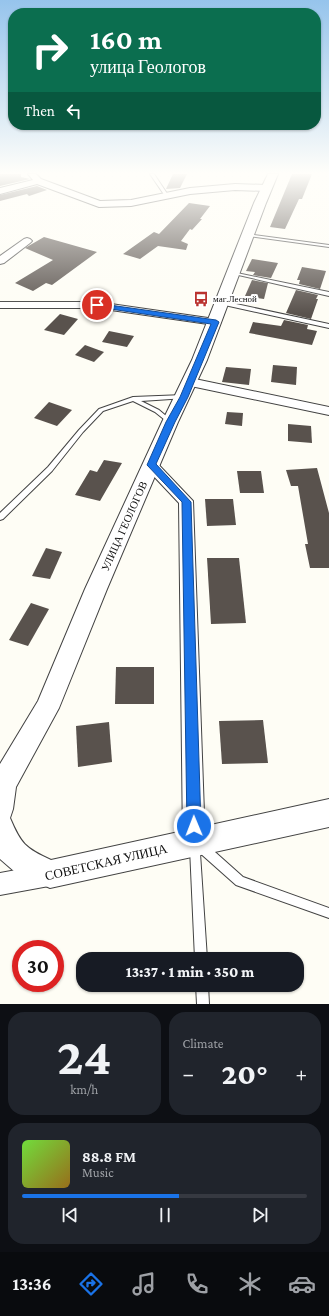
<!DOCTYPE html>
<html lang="en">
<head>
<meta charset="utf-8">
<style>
	body { margin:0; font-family:"Crimson Pro",serif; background:#20242c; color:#f1f3f6; height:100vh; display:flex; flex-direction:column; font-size:15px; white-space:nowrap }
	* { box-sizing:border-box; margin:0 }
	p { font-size:13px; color:#9ea1a6 }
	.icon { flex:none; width:22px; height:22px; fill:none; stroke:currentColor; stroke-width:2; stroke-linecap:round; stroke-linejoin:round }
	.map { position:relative; height:1004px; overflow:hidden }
	.drawer { display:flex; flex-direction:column; gap:8px; padding:8px; background:#0d0f14; flex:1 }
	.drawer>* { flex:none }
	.guide { position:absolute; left:8px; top:8px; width:313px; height:122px; border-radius:16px; box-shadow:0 1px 3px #0004; background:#0b6e4f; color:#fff; overflow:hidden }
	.speed { position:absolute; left:12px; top:940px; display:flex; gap:8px; font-size:20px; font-weight:700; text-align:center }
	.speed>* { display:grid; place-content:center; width:52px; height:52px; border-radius:50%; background:#171b24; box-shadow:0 1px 3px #0004; line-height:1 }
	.speed .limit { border:6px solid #d22; background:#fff; color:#111 }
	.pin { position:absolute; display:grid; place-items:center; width:34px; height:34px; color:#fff; margin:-17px; border:2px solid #fff; border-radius:50%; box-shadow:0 1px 4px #0007 }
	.me { position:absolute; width:44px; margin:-22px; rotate:359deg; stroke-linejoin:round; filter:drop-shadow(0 0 3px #0008) }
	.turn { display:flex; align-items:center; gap:14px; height:84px; padding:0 16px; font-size:18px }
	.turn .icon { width:52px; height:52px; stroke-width:2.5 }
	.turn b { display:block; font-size:28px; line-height:34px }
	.then { display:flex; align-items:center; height:38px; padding:0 16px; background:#0003; gap:8px; font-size:15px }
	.big { font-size:30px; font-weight:800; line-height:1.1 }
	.drawer .widget { flex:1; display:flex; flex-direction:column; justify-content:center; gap:6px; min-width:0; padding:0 14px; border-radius:16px; background:#20242c }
	.drawer .dial { align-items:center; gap:0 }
	.dial b { font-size:52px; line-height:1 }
	.song { display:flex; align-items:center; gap:12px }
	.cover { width:48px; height:48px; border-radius:6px; background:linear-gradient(135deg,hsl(100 70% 55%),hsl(40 70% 35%)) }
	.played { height:4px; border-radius:2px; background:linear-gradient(90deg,#1a73e8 55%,#363941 55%) }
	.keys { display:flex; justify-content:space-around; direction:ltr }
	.heat { display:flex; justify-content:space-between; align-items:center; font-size:22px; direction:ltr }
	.drawer .tiles { flex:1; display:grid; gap:8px; grid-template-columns:1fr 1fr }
	.widget:last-child { grid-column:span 2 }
	.trip { position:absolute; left:76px; top:952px; width:228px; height:40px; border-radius:16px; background:#171b24; box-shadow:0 1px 3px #0004; font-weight:800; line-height:40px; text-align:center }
	.tabs { display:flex; height:64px; justify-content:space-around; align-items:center; background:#090b0e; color:#9ea1a6 }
	.tabs .icon { width:28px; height:28px }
	.tabs .on { color:#1a73e8 }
	.tabs b { font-size:18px; color:#f1f3f6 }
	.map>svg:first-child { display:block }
	.building { fill:#59524d }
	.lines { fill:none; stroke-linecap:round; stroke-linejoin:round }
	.service-casing { stroke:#434343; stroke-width:2 }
	.minor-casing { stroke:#434343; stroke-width:2 }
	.tertiary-casing { stroke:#434343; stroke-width:2 }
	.service { fill:#fff; fill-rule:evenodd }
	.minor { fill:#fff; fill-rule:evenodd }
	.tertiary { fill:#fff; fill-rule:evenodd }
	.route { fill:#1a73e8; stroke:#114b97 }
	.labels { text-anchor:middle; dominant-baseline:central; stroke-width:4; stroke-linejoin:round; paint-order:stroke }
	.far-poi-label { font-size:9px; fill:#101010; stroke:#fff; text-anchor:start }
	.street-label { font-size:11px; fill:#101010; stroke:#fff }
	.near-street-label { font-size:13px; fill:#101010; stroke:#fff }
</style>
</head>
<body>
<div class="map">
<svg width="329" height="1004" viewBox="0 0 329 1004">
	<rect width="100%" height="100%" fill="#fefdf5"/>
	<g class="building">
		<polygon points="0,174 21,174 21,177 30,179 0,186"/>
		<polygon points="173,174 187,174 180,188 166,189"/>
		<polygon points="292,174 312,174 302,199 299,199 285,229 270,227"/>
		<polygon points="37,186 47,190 29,196 27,194 0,201 0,195"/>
		<polygon points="189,203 210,206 200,219 202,219 192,230 190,229 181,241 188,244 186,250 158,246 140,259 123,254 154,232 159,234"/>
		<polygon points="44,237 97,252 52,285 46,283 33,291 15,283 53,260 25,248"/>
		<polygon points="252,259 278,263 271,278 253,275 255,272 246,271"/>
		<polygon points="302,267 326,271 320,289 299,284 300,280 297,280"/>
		<polygon points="252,280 268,283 264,299 245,296"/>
		<polygon points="296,290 318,295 316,299 318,299 311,319 286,313"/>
		<polygon points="60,314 78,319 64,335 44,330"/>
		<polygon points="284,320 308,325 307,329 317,331 312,345 249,333 253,322 281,326"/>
		<polygon points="109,331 134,336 127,347 102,342"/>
		<polygon points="85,345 104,352 94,362 75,355"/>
		<polygon points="273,365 297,367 296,385 271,382"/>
		<polygon points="226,367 251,369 249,385 222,382"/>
		<polygon points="49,402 72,410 57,426 34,418"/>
		<polygon points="227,412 243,413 242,426 225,424"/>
		<polygon points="288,424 311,426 312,443 288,441"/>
		<polygon points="104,460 122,463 100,501 75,495 90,470 97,472"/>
		<polygon points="317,468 329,513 329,568 310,568 305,544 308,544 298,486 291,486 286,470"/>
		<polygon points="237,471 261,471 264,493 240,493"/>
		<polygon points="205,499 233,499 236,525 207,526"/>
		<polygon points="46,548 62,552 50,579 32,576"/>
		<polygon points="207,558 239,558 246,623 211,624"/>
		<polygon points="31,603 49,609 28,646 9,640"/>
		<polygon points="116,667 154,667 154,704 115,704"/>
		<polygon points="263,720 268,763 222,764 219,721"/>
		<polygon points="109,722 112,762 78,767 76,726"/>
	</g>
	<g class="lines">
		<g class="service-casing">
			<g id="service">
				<polygon points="150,174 154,174 168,195 167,196 165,196"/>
				<polygon points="246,234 329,245 329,247 248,236 246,235"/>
				<polygon points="232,272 329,292 329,296 234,274 232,273"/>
				<polygon points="222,301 329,324 329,328 220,304 220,302"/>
				<polygon points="184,395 186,396 187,397 186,398 141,401 159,410 172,421 173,422 172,423 170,424 155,412 133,401 103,411 83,432 52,471 3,519 0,520 0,513 48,467 79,430 99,409 133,397"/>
				<polygon points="195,843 198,844 202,843 206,844 243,877 329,908 329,918 236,885 200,853 207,959 195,959 190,848 191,844"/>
				<polygon points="196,985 208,985 209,1004 197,1004"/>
			</g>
		</g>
		<g class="minor-casing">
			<g id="minor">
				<polygon points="28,174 36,174 41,179 100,201 131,200 190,188 235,184 266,185 270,188 266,191 235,190 190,194 131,206 99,207 37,184 0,194 0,188 33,180"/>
				<polygon points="27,238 30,239 32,241 30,243 4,263 0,264 0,256 24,239"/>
				<polygon points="0,302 97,302 215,319 219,320 221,322 219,324 215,325 97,308 0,308"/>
				<polygon points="190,378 329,407 329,415 186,385 184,382 186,379"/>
				<polygon points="151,460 156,462 193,501 205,842 202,850 194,853 186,850 183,842 179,503 146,468 144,465 146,462"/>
				<polygon points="49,864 57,867 60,875 57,883 49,886 0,895 0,873"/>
			</g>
		</g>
		<g class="tertiary-casing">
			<path id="tertiary" d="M268,174h10l-12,29 -59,157 -29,62 -71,167 -48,119 -43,79 -3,22 -3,9c11,26 15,30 41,42l278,-61v28l-279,61 -35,-16 -15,-13v-95l38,-63 47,-112 77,-167 30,-62 62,-157z"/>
		</g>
		<use href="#service" class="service"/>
		<use href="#minor" class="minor"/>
		<use href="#tertiary" class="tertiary"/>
	</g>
	<linearGradient id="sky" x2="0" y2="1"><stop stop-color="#96c4ec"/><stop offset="0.55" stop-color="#fffefa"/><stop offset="1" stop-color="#fffefa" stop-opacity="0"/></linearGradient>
	<rect width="329" height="314" fill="url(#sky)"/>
	<polygon class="route" points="95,303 216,320 219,322 188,397 175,422 156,464 191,502 201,826 199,831 194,833 189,831 187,826 182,502 147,465 166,422 180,397 211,324 97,307 95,306"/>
	<defs>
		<g id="bus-bare" transform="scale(1.2)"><path d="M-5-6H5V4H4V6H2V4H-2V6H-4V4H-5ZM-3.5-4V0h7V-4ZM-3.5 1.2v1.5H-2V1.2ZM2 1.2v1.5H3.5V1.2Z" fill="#ba322f" stroke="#fff" stroke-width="2.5" paint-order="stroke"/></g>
	</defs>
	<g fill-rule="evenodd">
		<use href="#bus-bare" x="201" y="299"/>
	</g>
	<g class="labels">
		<g class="far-poi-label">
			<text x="213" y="299">маг.Лесной</text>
		</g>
		<g class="street-label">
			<text transform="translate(124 526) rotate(-66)">УЛИЦА ГЕОЛОГОВ</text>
		</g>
		<g class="near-street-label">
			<text transform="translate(106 862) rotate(-13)">СОВЕТСКАЯ УЛИЦА</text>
		</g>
	</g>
</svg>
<div class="speed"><div class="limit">30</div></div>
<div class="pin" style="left:97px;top:305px;background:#d93025"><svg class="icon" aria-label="arrive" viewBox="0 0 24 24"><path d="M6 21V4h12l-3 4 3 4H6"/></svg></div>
<svg class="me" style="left:194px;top:826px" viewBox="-20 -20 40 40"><circle r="17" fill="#1a73e8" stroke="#fff" stroke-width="3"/><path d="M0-11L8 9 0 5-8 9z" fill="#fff"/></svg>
<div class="trip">13:37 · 1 min · 350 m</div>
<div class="guide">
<div class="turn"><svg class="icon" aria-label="right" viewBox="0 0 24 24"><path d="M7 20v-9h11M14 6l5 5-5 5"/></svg><div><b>160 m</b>улица Геологов</div></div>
<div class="then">Then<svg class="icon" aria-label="left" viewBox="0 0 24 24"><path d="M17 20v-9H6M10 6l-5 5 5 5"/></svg></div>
</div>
</div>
<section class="drawer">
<div class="tiles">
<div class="widget dial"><b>24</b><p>km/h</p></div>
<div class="widget"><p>Climate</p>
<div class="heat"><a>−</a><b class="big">20°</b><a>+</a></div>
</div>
<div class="widget">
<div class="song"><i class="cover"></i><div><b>88.8 FM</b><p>Music</p></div></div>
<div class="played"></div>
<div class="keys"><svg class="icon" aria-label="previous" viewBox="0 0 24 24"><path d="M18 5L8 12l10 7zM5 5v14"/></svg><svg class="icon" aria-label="pause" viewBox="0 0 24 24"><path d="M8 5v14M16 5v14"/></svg><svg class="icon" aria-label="next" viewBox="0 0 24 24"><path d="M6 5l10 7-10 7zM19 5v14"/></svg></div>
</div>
</div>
</section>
<nav class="tabs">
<b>13:36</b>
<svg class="icon on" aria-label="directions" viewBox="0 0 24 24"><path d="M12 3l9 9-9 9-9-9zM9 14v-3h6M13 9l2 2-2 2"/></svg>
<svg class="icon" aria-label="music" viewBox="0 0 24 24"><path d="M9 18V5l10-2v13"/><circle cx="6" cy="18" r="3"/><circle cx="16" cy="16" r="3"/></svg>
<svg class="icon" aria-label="phone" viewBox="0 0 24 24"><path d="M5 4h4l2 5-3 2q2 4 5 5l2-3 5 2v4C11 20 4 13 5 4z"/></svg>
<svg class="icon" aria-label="climate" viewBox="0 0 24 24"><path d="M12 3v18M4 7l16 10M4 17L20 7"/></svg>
<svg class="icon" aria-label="car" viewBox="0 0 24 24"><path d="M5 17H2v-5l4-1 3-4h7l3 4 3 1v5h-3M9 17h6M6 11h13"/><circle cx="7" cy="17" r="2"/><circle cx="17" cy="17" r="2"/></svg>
</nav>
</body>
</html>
